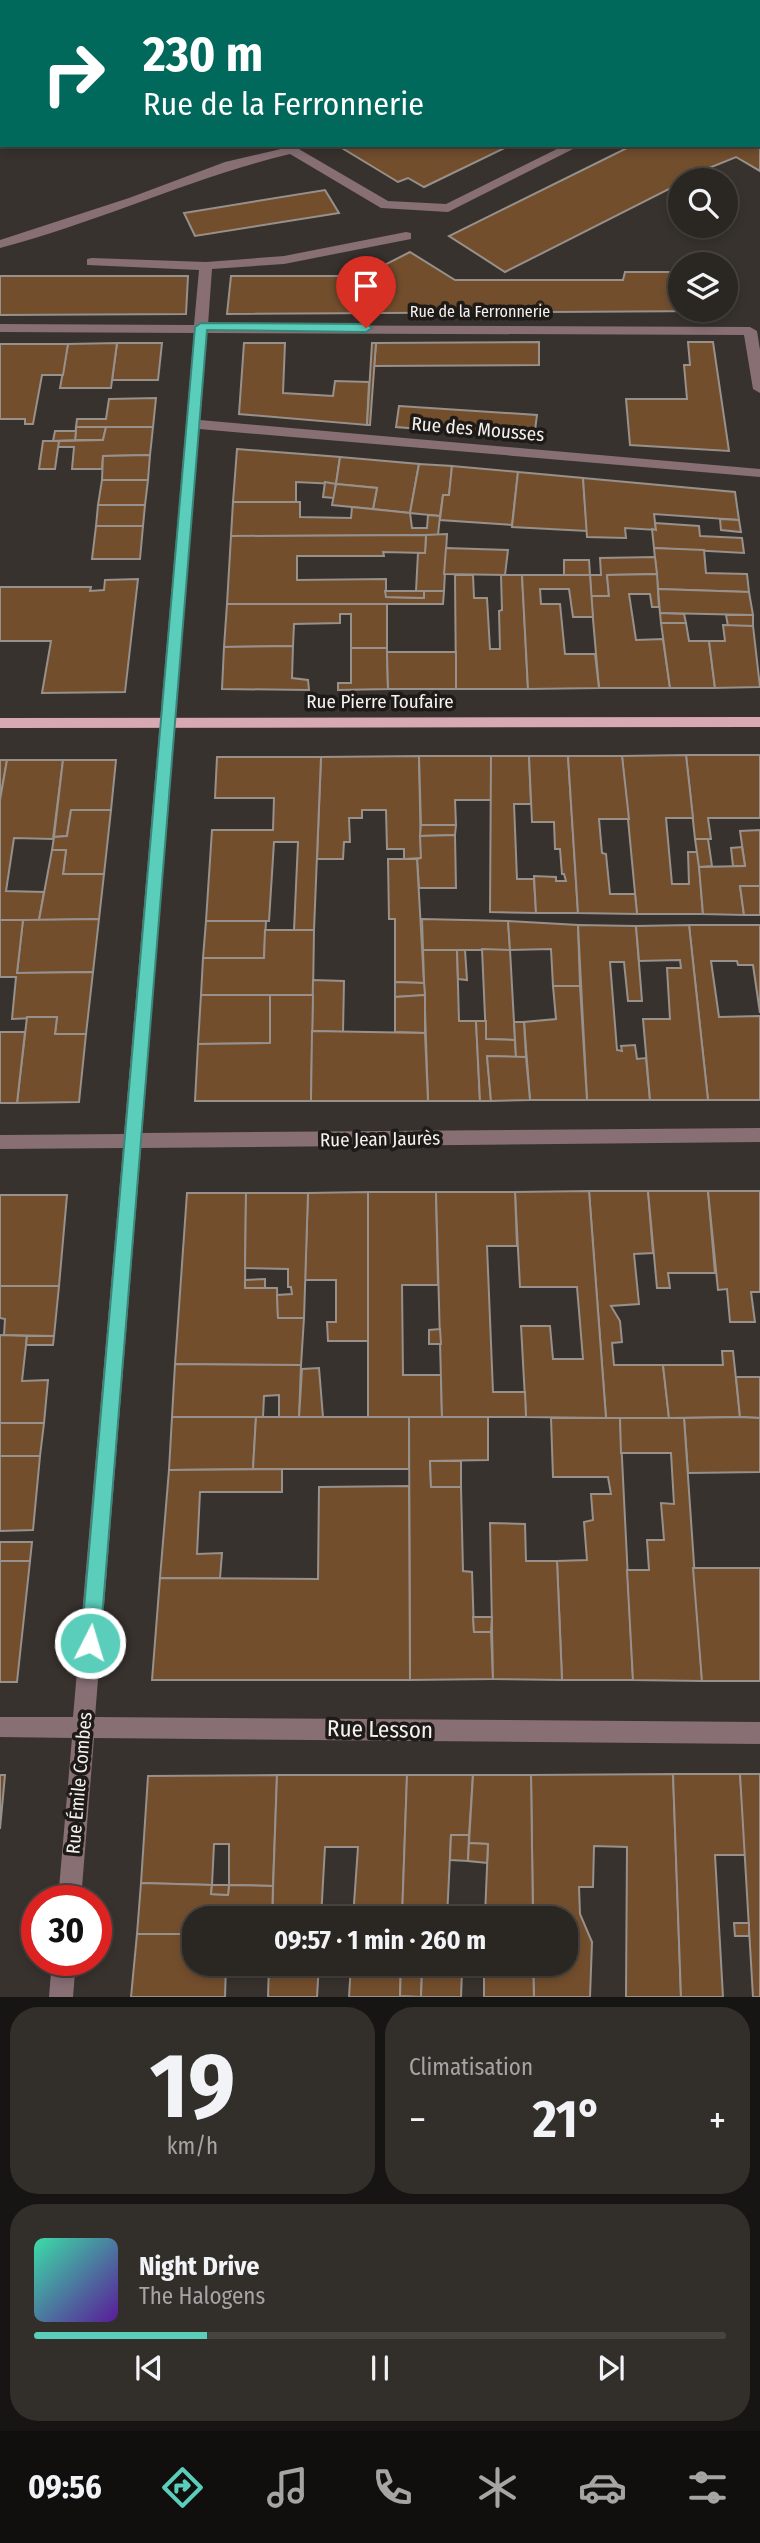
<!DOCTYPE html>
<html lang="fr">
<head>
<meta charset="utf-8">
<style>
	body { margin:0; font-family:"Fira Sans Condensed",sans-serif; background:#322e2a; color:#f1f3f6; height:100vh; display:flex; flex-direction:column; font-size:26px; white-space:nowrap }
	* { box-sizing:border-box; margin:0 }
	p { font-size:23px; color:#a5a5a5 }
	.icon { flex:none; width:38px; height:38px; fill:none; stroke:currentColor; stroke-width:2; stroke-linecap:round; stroke-linejoin:round }
	.map { position:relative; height:1997px; overflow:hidden }
	.panel { display:flex; flex-direction:column; gap:10px; padding:10px; background:#171513; flex:1 }
	.panel>* { flex:none }
	.hud { position:absolute; left:0px; top:0px; width:761px; height:147px; box-shadow:0 4px 10px #0003,0 0 0 2px #464340; background:#00695c; color:#fff; overflow:hidden }
	.buttons { position:absolute; left:668px; top:168px; display:grid; gap:14px }
	.buttons a { display:grid; place-items:center; width:70px; height:70px; border-radius:50%; background:#2a2622; box-shadow:0 4px 10px #0003,0 0 0 2px #464340; font-size:35px }
	.speed { position:absolute; left:21px; top:1885px; display:flex; gap:14px; font-size:35px; font-weight:700; text-align:center }
	.speed>* { display:grid; place-content:center; width:91px; height:91px; border-radius:50%; background:#2a2622; box-shadow:0 4px 10px #0003,0 0 0 2px #464340; line-height:1 }
	.speed .limit { border:10px solid #d22; background:#fff; color:#111 }
	.pin { position:absolute; display:grid; place-items:center; width:60px; height:60px; color:#fff; margin:-72px -30px; border-radius:50% 50% 50% 0; rotate:-45deg; box-shadow:0 0 7px #0007 }
	.pin .icon { rotate:45deg }
	.me { position:absolute; width:77px; margin:-38px; rotate:5deg; stroke-linejoin:round; filter:drop-shadow(0 0 5px #0008) }
	.turn { display:flex; align-items:center; gap:24px; height:147px; padding:0 28px; font-size:32px }
	.turn .icon { width:91px; height:91px; stroke-width:2.5 }
	.turn b { display:block; font-size:49px; line-height:60px }
	.big { font-size:52px; font-weight:700; line-height:1.1 }
	.panel .card { flex:1; display:flex; flex-direction:column; justify-content:center; gap:10px; min-width:0; padding:0 24px; border-radius:28px; background:#322e2a }
	.panel .dial { align-items:center; gap:0 }
	.dial b { font-size:91px; line-height:1 }
	.song { display:flex; align-items:center; gap:21px }
	.cover { width:84px; height:84px; border-radius:10px; background:linear-gradient(135deg,hsl(160 70% 55%),hsl(270 70% 35%)) }
	.played { height:7px; border-radius:4px; background:linear-gradient(90deg,#5bcebb 25%,#464340 25%) }
	.keys { display:flex; justify-content:space-around; direction:ltr }
	.heat { display:flex; justify-content:space-between; align-items:center; font-size:38px; direction:ltr }
	.panel .tiles { flex:1; display:grid; gap:10px; grid-template-columns:1fr 1fr }
	.card:last-child { grid-column:span 2 }
	.trip { position:absolute; left:182px; top:1906px; width:396px; height:70px; border-radius:28px; background:#2a2622; box-shadow:0 4px 10px #0003,0 0 0 2px #464340; font-weight:700; line-height:70px; text-align:center }
	.dock { display:flex; height:112px; justify-content:space-around; align-items:center; background:#110f0e; color:#a5a5a5 }
	.dock .icon { width:49px; height:49px }
	.dock .active { color:#5bcebb }
	.dock b { font-size:32px; color:#f1f3f6 }
	.map>svg:first-child { display:block }
	.building { fill:#724e2d; stroke:#97908b; stroke-width:2 }
	.lines { fill:none; stroke-linecap:round; stroke-linejoin:round }
	.minor { fill:#876f74; fill-rule:evenodd }
	.major { fill:#d9a9b3; fill-rule:evenodd }
	.route { fill:#5bcebb; stroke:#3b867a; stroke-width:2 }
	.labels { text-anchor:middle; dominant-baseline:central; stroke-width:7; stroke-linejoin:round; paint-order:stroke }
	.far-street-label { font-size:16px; fill:#f5f1ee; stroke:#1d1a18 }
	.street-label { font-size:19px; fill:#f5f1ee; stroke:#1d1a18 }
	.near-street-label { font-size:23px; fill:#f5f1ee; stroke:#1d1a18 }
</style>
</head>
<body>
<div class="map">
<svg width="760" height="1997" viewBox="0 0 760 1997">
	<rect width="100%" height="100%" fill="#38322e"/>
	<g class="building">
		<polygon points="98,0 549,0 546,2"/>
		<polygon points="643,0 760,0 760,9 760,2 640,2"/>
		<polygon points="760,85 760,171 736,157 699,172 703,180 681,180 681,183 505,272 449,236 633,145 760,145"/>
		<polygon points="337,145 511,145 424,187 408,178 398,182"/>
		<polygon points="325,190 339,213 195,236 184,213"/>
		<polygon points="410,252 455,280 623,280 625,272 681,272 681,310 710,311 227,314 231,276 363,276"/>
		<polygon points="0,276 188,276 186,314 0,315"/>
		<polygon points="539,342 539,365 374,366 376,343"/>
		<polygon points="688,342 713,342 729,451 630,445 626,399 687,399 684,365 690,365"/>
		<polygon points="117,343 162,343 158,380 112,380"/>
		<polygon points="117,343 111,388 60,388 68,344"/>
		<polygon points="244,343 285,343 283,393 333,396 335,381 369,382 367,425 239,414"/>
		<polygon points="372,343 376,343 370,425 367,425"/>
		<polygon points="0,344 68,344 63,375 42,375 33,424 25,424 25,419 0,419"/>
		<polygon points="156,398 153,427 76,427 77,419 106,419 109,399"/>
		<polygon points="399,406 537,415 534,438 396,427"/>
		<polygon points="76,427 106,427 103,440 75,440"/>
		<polygon points="106,427 153,427 150,455 103,456 102,469 72,469 74,447 57,447 59,441 103,440"/>
		<polygon points="55,431 76,431 75,440 53,441"/>
		<polygon points="43,441 59,441 55,469 39,469"/>
		<polygon points="237,449 340,457 336,484 296,482 296,502 233,502"/>
		<polygon points="150,455 148,480 102,480 103,456"/>
		<polygon points="340,457 419,464 410,513 373,509 377,488 336,484"/>
		<polygon points="419,464 452,466 449,495 443,495 440,516 410,513"/>
		<polygon points="452,466 518,472 512,525 440,520 443,495 449,495"/>
		<polygon points="518,472 583,478 587,531 512,527"/>
		<polygon points="583,478 735,492 739,520 654,514 656,530 625,528 626,538 587,537"/>
		<polygon points="102,480 148,480 145,505 98,505"/>
		<polygon points="325,482 336,484 334,498 323,497"/>
		<polygon points="336,484 377,488 373,509 332,505"/>
		<polygon points="233,502 300,502 300,517 351,518 352,507 410,513 412,528 427,528 428,515 440,516 438,535 231,536"/>
		<polygon points="98,505 145,505 143,526 96,526"/>
		<polygon points="720,519 739,520 741,532 721,530"/>
		<polygon points="655,523 699,526 700,536 742,538 744,553 654,548 652,529 656,530"/>
		<polygon points="96,526 143,526 140,559 92,559"/>
		<polygon points="447,534 444,591 416,591 418,553 425,553 426,535"/>
		<polygon points="426,535 425,553 383,552 384,556 297,556 297,580 386,579 386,597 424,598 424,591 444,591 443,604 227,604 231,536"/>
		<polygon points="446,548 508,550 505,575 444,574"/>
		<polygon points="654,548 704,550 706,573 747,574 749,592 658,589"/>
		<polygon points="655,557 657,574 607,575 609,596 591,596 590,575 601,575 600,558"/>
		<polygon points="564,560 589,560 590,575 564,575"/>
		<polygon points="657,574 659,607 652,607 650,594 629,594 636,640 663,639 670,688 599,688 591,596 609,596 607,575"/>
		<polygon points="455,575 473,575 474,598 487,598 490,649 500,649 499,611 502,610 501,575 522,575 528,689 456,689"/>
		<polygon points="522,575 590,575 593,617 573,617 569,589 540,589 541,604 560,604 565,654 595,654 599,688 528,689"/>
		<polygon points="138,579 125,692 42,693 51,641 0,641 0,587 91,587 90,591 104,590 105,580"/>
		<polygon points="658,589 749,592 753,615 660,613"/>
		<polygon points="385,591 424,591 424,598 386,597"/>
		<polygon points="227,604 387,604 387,648 351,648 351,614 340,614 340,623 294,624 293,646 224,647"/>
		<polygon points="660,613 684,614 686,623 661,623"/>
		<polygon points="726,615 753,615 753,626 728,626"/>
		<polygon points="661,623 686,623 689,641 709,641 715,688 670,688"/>
		<polygon points="723,625 753,626 760,687 715,688 709,641 725,641"/>
		<polygon points="293,646 292,678 308,680 309,690 222,689 224,647"/>
		<polygon points="351,648 387,648 388,689 338,690 338,683 351,683"/>
		<polygon points="387,652 456,652 456,689 388,689"/>
		<polygon points="686,755 760,755 760,818 708,818 711,839 695,839"/>
		<polygon points="686,755 693,818 666,818 672,884 689,884 688,852 698,852 703,914 637,914 622,756"/>
		<polygon points="419,756 421,858 404,859 404,849 387,849 386,810 362,810 362,818 349,818 350,842 344,842 343,859 317,859 321,757"/>
		<polygon points="419,756 491,756 492,800 455,800 456,825 421,825"/>
		<polygon points="491,756 529,756 531,804 514,804 517,879 534,879 536,913 490,912"/>
		<polygon points="529,756 568,756 578,913 536,913 534,876 556,877 556,881 566,881 564,874 562,874 560,849 555,849 554,822 532,822"/>
		<polygon points="568,756 622,756 629,819 599,819 602,853 606,854 610,894 635,894 637,914 578,913"/>
		<polygon points="217,757 321,757 314,930 294,930 298,842 274,842 269,921 206,921 212,830 273,830 274,798 215,798"/>
		<polygon points="0,760 7,760 0,800"/>
		<polygon points="7,760 63,760 53,839 14,838 6,891 44,892 39,920 0,920 0,800"/>
		<polygon points="63,760 116,760 111,810 71,810 67,836 54,837"/>
		<polygon points="71,810 111,810 104,874 63,874 66,850 52,850 54,837 67,836"/>
		<polygon points="421,825 456,825 455,835 420,836"/>
		<polygon points="760,830 760,886 740,886 744,915 703,914 699,867 745,866 740,831"/>
		<polygon points="455,835 456,888 419,888 417,859 421,858 420,836"/>
		<polygon points="695,839 708,839 712,866 699,867"/>
		<polygon points="742,847 745,866 733,866 731,848"/>
		<polygon points="52,850 66,850 63,874 104,874 99,919 39,920"/>
		<polygon points="388,859 417,859 424,983 395,982 395,919 389,919"/>
		<polygon points="740,886 760,886 760,915 744,915"/>
		<polygon points="99,919 93,972 17,973 23,920"/>
		<polygon points="422,919 508,921 510,950 423,950"/>
		<polygon points="0,920 23,920 17,973 93,972 86,1034 55,1034 57,1017 12,1019 16,977 0,977"/>
		<polygon points="206,921 266,921 264,958 203,958"/>
		<polygon points="508,921 578,925 580,986 553,986 551,949 510,950"/>
		<polygon points="578,925 636,926 642,1001 628,1001 624,962 610,962 617,1050 622,1051 621,1046 635,1045 637,1059 646,1058 650,1100 587,1100"/>
		<polygon points="689,925 760,925 760,1013 753,965 738,965 737,961 711,961 719,1017 760,1016 760,1100 708,1100"/>
		<polygon points="689,925 708,1100 650,1100 643,1019 670,1019 667,968 681,968 680,960 639,961 636,926"/>
		<polygon points="265,930 314,930 313,995 201,995 203,958 264,958"/>
		<polygon points="482,949 510,950 515,1040 486,1039"/>
		<polygon points="423,950 457,950 459,1021 476,1021 480,1101 428,1101"/>
		<polygon points="457,950 465,950 467,980 458,979"/>
		<polygon points="313,980 344,981 343,1032 312,1031"/>
		<polygon points="395,982 424,983 425,995 395,997"/>
		<polygon points="553,986 580,986 587,1100 530,1100 524,1022 556,1019"/>
		<polygon points="201,995 270,995 270,1043 198,1044"/>
		<polygon points="270,995 313,995 311,1101 195,1101 198,1044 270,1043"/>
		<polygon points="425,995 425,1033 395,1032 395,997"/>
		<polygon points="27,1017 57,1017 55,1034 86,1034 79,1102 17,1103"/>
		<polygon points="476,1021 486,1021 486,1039 515,1040 516,1057 487,1056 491,1101 480,1101"/>
		<polygon points="514,1022 524,1022 526,1057 516,1057"/>
		<polygon points="312,1031 425,1033 428,1101 311,1101"/>
		<polygon points="0,1032 25,1032 17,1103 0,1103"/>
		<polygon points="487,1056 526,1057 530,1100 491,1101"/>
		<polygon points="589,1191 648,1191 653,1253 634,1254 639,1304 611,1306 620,1321 622,1342 612,1343 614,1365 663,1365 669,1418 606,1418"/>
		<polygon points="589,1191 606,1418 526,1417 521,1326 550,1326 553,1359 583,1359 577,1287 520,1287 515,1192"/>
		<polygon points="648,1191 708,1191 715,1273 668,1273 670,1288 657,1288"/>
		<polygon points="708,1191 760,1191 760,1292 751,1292 755,1322 730,1322 727,1289 718,1290"/>
		<polygon points="368,1192 436,1192 438,1285 402,1285 403,1375 441,1375 442,1417 368,1417"/>
		<polygon points="368,1192 368,1341 328,1341 327,1322 336,1322 336,1280 305,1280 308,1193"/>
		<polygon points="436,1192 515,1192 517,1246 487,1246 493,1392 525,1392 526,1417 442,1417"/>
		<polygon points="187,1193 246,1193 245,1288 277,1288 278,1318 304,1318 301,1365 175,1364"/>
		<polygon points="246,1193 308,1193 304,1318 278,1318 277,1295 292,1294 291,1287 288,1287 288,1269 245,1268"/>
		<polygon points="0,1195 67,1195 59,1286 0,1286"/>
		<polygon points="265,1279 265,1288 245,1288 245,1280"/>
		<polygon points="0,1286 59,1286 54,1336 4,1335 5,1319 0,1318"/>
		<polygon points="440,1329 441,1344 429,1344 429,1330"/>
		<polygon points="0,1335 27,1336 22,1381 48,1380 44,1423 0,1423"/>
		<polygon points="27,1336 54,1336 53,1345 26,1345"/>
		<polygon points="722,1351 733,1351 740,1417 669,1418 663,1365 723,1365"/>
		<polygon points="175,1364 301,1365 299,1418 279,1417 279,1395 264,1396 263,1417 172,1417"/>
		<polygon points="319,1368 323,1417 299,1418 302,1369"/>
		<polygon points="736,1377 760,1377 760,1418 740,1417"/>
		<polygon points="172,1417 256,1417 253,1469 169,1470"/>
		<polygon points="256,1417 409,1417 409,1469 253,1469"/>
		<polygon points="409,1417 488,1417 488,1460 430,1461 431,1487 461,1487 463,1571 472,1572 474,1632 491,1632 493,1679 410,1680"/>
		<polygon points="740,1417 760,1418 760,1472 688,1473 684,1418"/>
		<polygon points="551,1418 620,1418 633,1680 562,1680 557,1561 587,1560 584,1522 593,1520 591,1494 611,1494 608,1477 553,1477"/>
		<polygon points="620,1418 684,1418 702,1681 633,1680 627,1570 649,1570 647,1540 664,1540 661,1503 674,1504 671,1453 621,1453"/>
		<polygon points="0,1423 44,1423 40,1456 0,1456"/>
		<polygon points="0,1456 40,1456 33,1530 0,1531"/>
		<polygon points="430,1461 461,1461 461,1487 431,1487"/>
		<polygon points="282,1469 282,1492 200,1492 197,1554 222,1553 220,1578 160,1578 169,1470"/>
		<polygon points="409,1486 410,1680 152,1680 160,1578 318,1579 319,1487"/>
		<polygon points="490,1523 525,1524 526,1561 557,1561 562,1680 493,1679"/>
		<polygon points="0,1542 32,1542 30,1561 0,1561"/>
		<polygon points="0,1561 30,1561 17,1682 0,1682"/>
		<polygon points="693,1568 760,1568 760,1681 702,1681"/>
		<polygon points="473,1617 492,1617 491,1632 474,1632"/>
		<polygon points="673,1774 681,1997 626,1997 627,1847 594,1846 593,1887 579,1887 580,1914 592,1942 590,1997 534,1997 533,1964 565,1964 565,1918 533,1918 531,1775"/>
		<polygon points="673,1774 740,1774 746,1855 715,1855 723,1997 681,1997"/>
		<polygon points="740,1774 760,1774 760,1997 753,1997"/>
		<polygon points="0,1775 5,1775 0,1829"/>
		<polygon points="277,1775 273,1886 229,1885 229,1844 214,1844 212,1885 141,1883 148,1776"/>
		<polygon points="277,1775 407,1775 402,1918 353,1918 358,1847 325,1847 321,1918 272,1918"/>
		<polygon points="407,1775 473,1775 469,1835 451,1835 447,1918 402,1918"/>
		<polygon points="473,1775 531,1775 533,1918 485,1916 488,1844 469,1843"/>
		<polygon points="451,1835 469,1835 468,1861 450,1860"/>
		<polygon points="469,1843 488,1844 487,1863 468,1861"/>
		<polygon points="141,1883 212,1885 211,1894 228,1895 229,1885 273,1886 272,1918 194,1918 194,1934 137,1934"/>
		<polygon points="212,1885 229,1885 228,1895 211,1894"/>
		<polygon points="734,1923 749,1923 749,1936 735,1936"/>
		<polygon points="137,1934 194,1934 194,1964 269,1964 226,1965 225,1997 131,1997"/>
		<polygon points="269,1964 319,1964 317,1997 268,1997"/>
		<polygon points="351,1964 401,1964 400,1997 349,1997"/>
		<polygon points="401,1964 462,1964 462,1971 422,1971 421,1997 400,1996"/>
		<polygon points="484,1964 533,1964 534,1997 484,1997"/>
		<polygon points="422,1971 462,1971 461,1997 421,1997"/>
	</g>
	<g class="lines">
		<g class="minor">
			<polygon points="19,0 33,0 34,2 21,2"/>
			<polygon points="586,0 599,0 585,2"/>
			<path d="M277,145h15l96,56 58,3 119,-59h16l-133,67 -67,-4 -91,-54c-99,24 -191,68 -290,94v-8l129,-42 96,-36 56,-13z"/>
			<polygon points="406,232 411,233 411,239 284,264 212,269 208,325 750,327 757,331 760,350 760,393 753,389 744,335 207,333 200,420 760,469 760,477 199,429 142,1133 760,1128 760,1142 141,1148 95,1717 760,1722 760,1744 94,1738 81,1900 58,1900 72,1738 0,1737 0,1717 73,1717 123,1148 0,1149 0,1135 124,1134 194,333 0,332 0,324 194,325 199,270 87,265 87,259 92,258 206,262 284,256"/>
			<polygon points="52,1960 76,1960 73,1997 49,1997"/>
		</g>
		<polygon class="major" points="760,717 760,727 0,728 0,718"/>
	</g>
	<polygon class="route" points="201,323 366,324 372,328 366,332 207,330 100,1643 97,1649 90,1652 84,1649 81,1643 195,327"/>
	<g class="labels">
		<g class="far-street-label">
			<text x="480" y="311">Rue de la Ferronnerie</text>
		</g>
		<g class="street-label">
			<text transform="translate(478 429) rotate(5)">Rue des Mousses</text>
			<text x="380" y="701">Rue Pierre Toufaire</text>
			<text transform="translate(380 1139) rotate(-1)">Rue Jean Jaurès</text>
			<text transform="translate(79 1783) rotate(-85)">Rue Émile Combes</text>
		</g>
		<g class="near-street-label">
			<text transform="translate(380 1729) rotate(1)">Rue Lesson</text>
		</g>
	</g>
</svg>
<div class="buttons">
<a><svg class="icon" aria-label="search" viewBox="0 0 24 24"><circle cx="10" cy="10" r="6"/><path d="M15 15l6 6"/></svg></a>
<a><svg class="icon" aria-label="layers" viewBox="0 0 24 24"><path d="M12 4l9 5-9 5-9-5zM3 14l9 5 9-5"/></svg></a>
</div>
<div class="speed"><div class="limit">30</div></div>
<div class="pin" style="left:366px;top:328px;background:#d93025"><svg class="icon" aria-label="arrive" viewBox="0 0 24 24"><path d="M6 21V4h12l-3 4 3 4H6"/></svg></div>
<svg class="me" style="left:90px;top:1643px" viewBox="-20 -20 40 40"><circle r="17" fill="#5bcebb" stroke="#fff" stroke-width="3"/><path d="M0-11L8 9 0 5-8 9z" fill="#fff"/></svg>
<div class="trip">09:57 · 1 min · 260 m</div>
<div class="hud">
<div class="turn"><svg class="icon" aria-label="right" viewBox="0 0 24 24"><path d="M7 20v-9h11M14 6l5 5-5 5"/></svg><div><b>230 m</b>Rue de la Ferronnerie</div></div>
</div>
</div>
<section class="panel">
<div class="tiles">
<div class="card dial"><b>19</b><p>km/h</p></div>
<div class="card"><p>Climatisation</p>
<div class="heat"><a>−</a><b class="big">21°</b><a>+</a></div>
</div>
<div class="card">
<div class="song"><i class="cover"></i><div><b>Night Drive</b><p>The Halogens</p></div></div>
<div class="played"></div>
<div class="keys"><svg class="icon" aria-label="previous" viewBox="0 0 24 24"><path d="M18 5L8 12l10 7zM5 5v14"/></svg><svg class="icon" aria-label="pause" viewBox="0 0 24 24"><path d="M8 5v14M16 5v14"/></svg><svg class="icon" aria-label="next" viewBox="0 0 24 24"><path d="M6 5l10 7-10 7zM19 5v14"/></svg></div>
</div>
</div>
</section>
<nav class="dock">
<b>09:56</b>
<svg class="icon active" aria-label="directions" viewBox="0 0 24 24"><path d="M12 3l9 9-9 9-9-9zM9 14v-3h6M13 9l2 2-2 2"/></svg>
<svg class="icon" aria-label="music" viewBox="0 0 24 24"><path d="M9 18V5l10-2v13"/><circle cx="6" cy="18" r="3"/><circle cx="16" cy="16" r="3"/></svg>
<svg class="icon" aria-label="phone" viewBox="0 0 24 24"><path d="M5 4h4l2 5-3 2q2 4 5 5l2-3 5 2v4C11 20 4 13 5 4z"/></svg>
<svg class="icon" aria-label="climate" viewBox="0 0 24 24"><path d="M12 3v18M4 7l16 10M4 17L20 7"/></svg>
<svg class="icon" aria-label="car" viewBox="0 0 24 24"><path d="M5 17H2v-5l4-1 3-4h7l3 4 3 1v5h-3M9 17h6M6 11h13"/><circle cx="7" cy="17" r="2"/><circle cx="17" cy="17" r="2"/></svg>
<svg class="icon" aria-label="filters" viewBox="0 0 24 24"><path d="M4 7h16M4 17h16"/><circle cx="9" cy="7" r="2"/><circle cx="15" cy="17" r="2"/></svg>
</nav>
</body>
</html>
